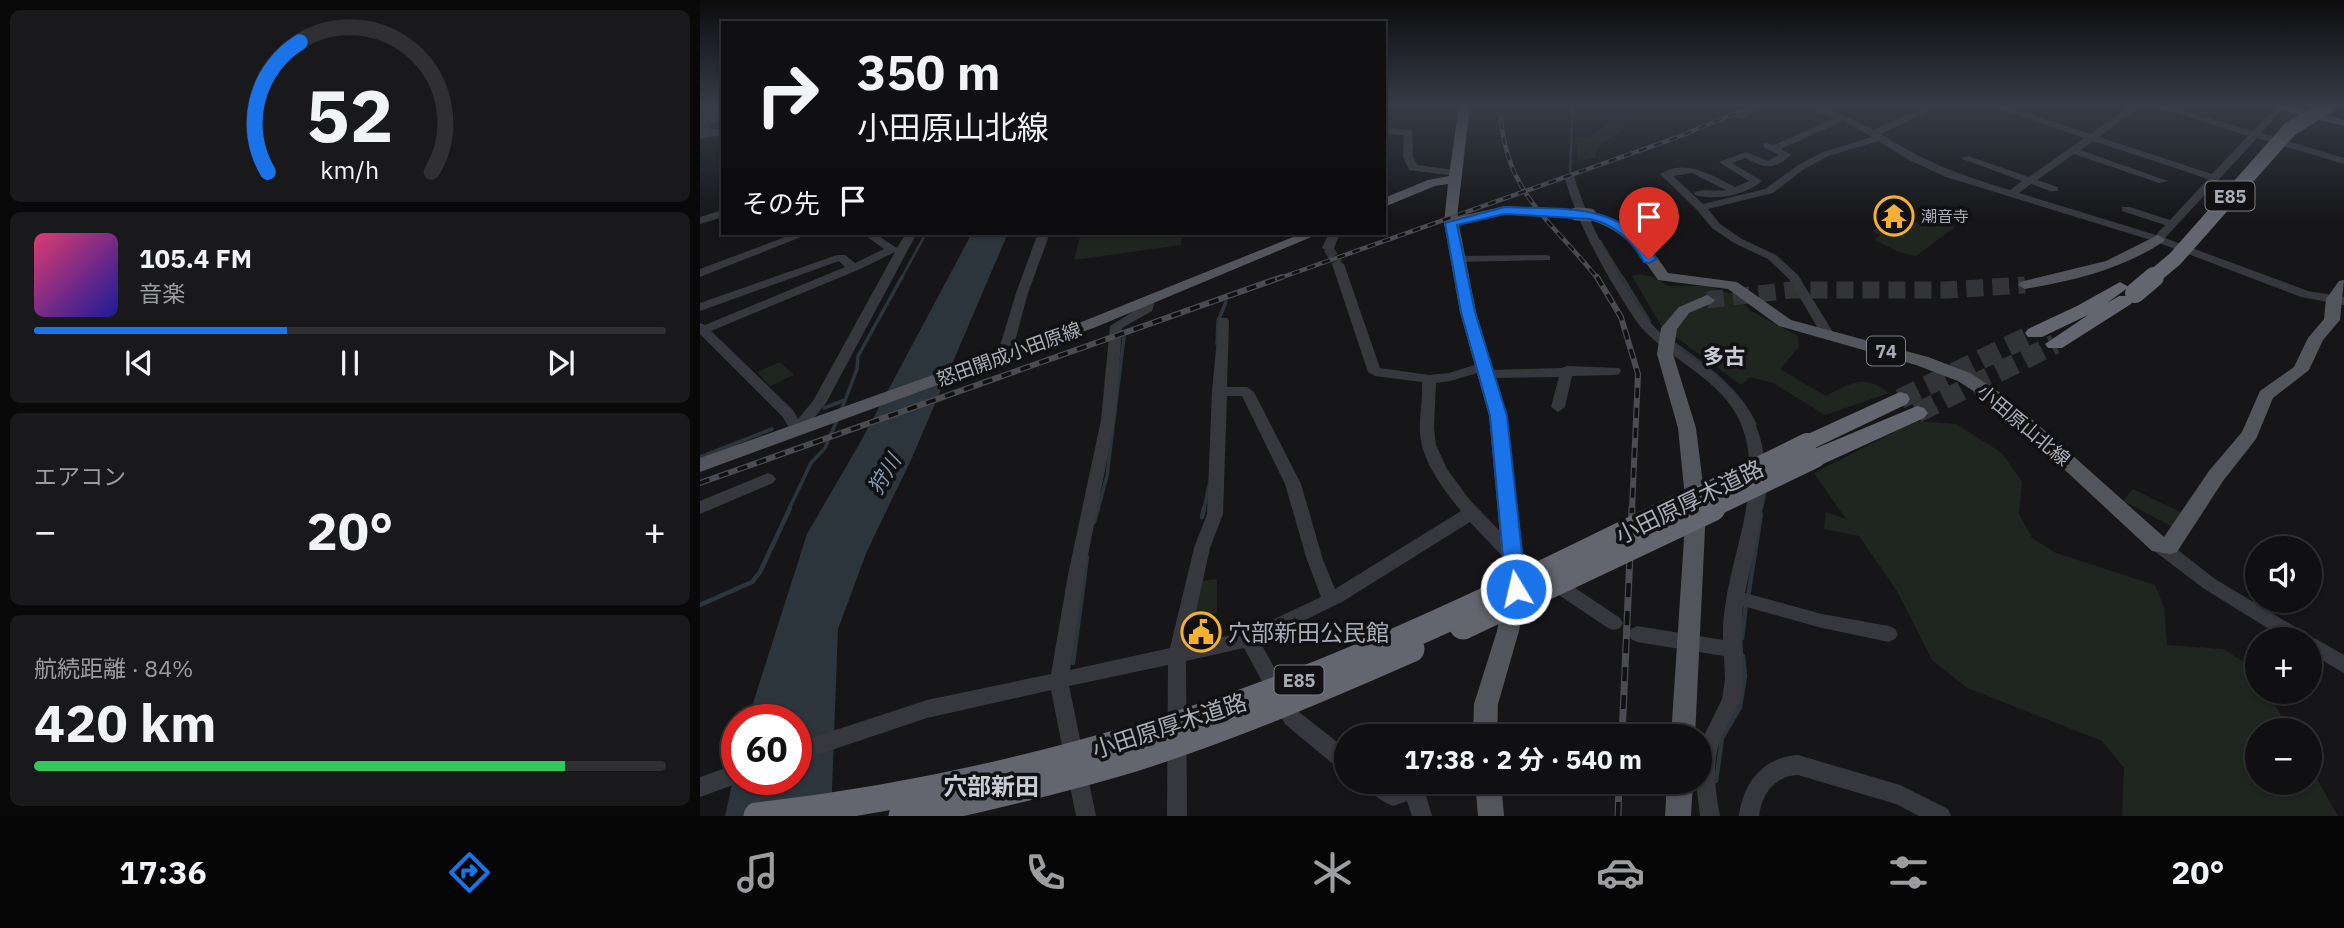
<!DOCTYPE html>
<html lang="ja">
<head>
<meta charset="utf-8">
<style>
	body { margin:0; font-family:"IBM Plex Sans","Noto Sans JP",sans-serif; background:#19191b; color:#f1f3f6; height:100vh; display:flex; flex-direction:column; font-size:26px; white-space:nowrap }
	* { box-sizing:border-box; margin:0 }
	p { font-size:23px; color:#9c9d9f }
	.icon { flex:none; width:38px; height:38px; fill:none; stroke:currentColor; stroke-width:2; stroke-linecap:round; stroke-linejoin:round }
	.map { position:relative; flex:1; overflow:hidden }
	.details { display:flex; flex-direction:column; gap:10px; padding:10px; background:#09090a; width:700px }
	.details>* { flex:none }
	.guide { position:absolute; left:21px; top:21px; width:665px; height:214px; border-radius:0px; box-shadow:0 2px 5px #0004,0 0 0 2px #303032; background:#101012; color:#f1f3f6; overflow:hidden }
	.buttons { position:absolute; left:1545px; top:536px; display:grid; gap:14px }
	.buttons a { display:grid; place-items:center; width:77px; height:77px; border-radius:50%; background:#101012; box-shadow:0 2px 5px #0004,0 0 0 2px #303032; font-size:35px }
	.speed { position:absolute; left:21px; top:704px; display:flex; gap:14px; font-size:35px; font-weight:700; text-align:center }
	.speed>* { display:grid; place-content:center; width:91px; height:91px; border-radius:50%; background:#101012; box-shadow:0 2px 5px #0004,0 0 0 2px #303032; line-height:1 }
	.speed .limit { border:10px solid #d22; background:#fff; color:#111 }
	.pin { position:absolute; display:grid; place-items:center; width:60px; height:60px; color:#fff; margin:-72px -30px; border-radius:50% 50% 50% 0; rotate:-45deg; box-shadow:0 0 7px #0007 }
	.pin .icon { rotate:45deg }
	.me { position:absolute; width:77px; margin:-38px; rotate:351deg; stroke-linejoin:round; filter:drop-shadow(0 0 5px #0008) }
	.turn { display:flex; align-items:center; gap:24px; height:147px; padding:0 21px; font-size:32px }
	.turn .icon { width:91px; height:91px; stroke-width:2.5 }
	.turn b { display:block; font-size:49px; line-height:60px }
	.then { display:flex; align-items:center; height:66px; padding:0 21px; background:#0003; gap:14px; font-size:26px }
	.big { font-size:52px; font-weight:700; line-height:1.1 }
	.details .tile { flex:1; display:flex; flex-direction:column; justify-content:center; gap:10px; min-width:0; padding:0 24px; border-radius:10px; background:#19191b }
	.details .dial { align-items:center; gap:0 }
	.dial svg { height:182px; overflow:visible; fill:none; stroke:#303032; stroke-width:7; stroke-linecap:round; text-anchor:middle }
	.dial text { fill:#f1f3f6; stroke:none }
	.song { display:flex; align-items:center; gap:21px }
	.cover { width:84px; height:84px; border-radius:10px; background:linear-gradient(135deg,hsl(340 70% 55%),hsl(240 70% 35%)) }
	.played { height:7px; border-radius:4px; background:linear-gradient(90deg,#1a73e8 40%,#303032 40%) }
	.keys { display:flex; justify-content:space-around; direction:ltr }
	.heat { display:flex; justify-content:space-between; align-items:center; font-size:38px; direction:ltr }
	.charge { height:10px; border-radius:5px; background:linear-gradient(90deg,#34c759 84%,#303032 0) }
	.trip { position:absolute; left:634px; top:724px; width:378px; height:70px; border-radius:35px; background:#101012; box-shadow:0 2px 5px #0004,0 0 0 2px #303032; font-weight:700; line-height:70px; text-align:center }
	.tab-bar { display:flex; height:112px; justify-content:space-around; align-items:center; background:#060607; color:#9c9d9f }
	.tab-bar .icon { width:49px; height:49px }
	.tab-bar .selected { color:#1a73e8 }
	.tab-bar b { font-size:32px; color:#f1f3f6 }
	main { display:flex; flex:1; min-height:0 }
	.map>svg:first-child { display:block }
	.green { fill:#1e261f }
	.water { fill:#2c353c }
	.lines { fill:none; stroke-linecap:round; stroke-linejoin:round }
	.stream-far2 { stroke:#2c353c; stroke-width:2.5 }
	.stream-far1 { stroke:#2c353c; stroke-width:3.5 }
	.stream { stroke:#2c353c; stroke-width:4.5 }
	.minor-tunnel { stroke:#333438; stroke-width:10; stroke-dasharray:10 5; stroke-linecap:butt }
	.major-tunnel { stroke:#333438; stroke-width:17; stroke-dasharray:17 9; stroke-linecap:butt }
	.highway-tunnel { stroke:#333438; stroke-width:20; stroke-dasharray:20 10; stroke-linecap:butt }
	.minor { fill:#37383d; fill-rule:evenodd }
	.major { fill:#53555c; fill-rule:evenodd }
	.highway { fill:#63666e; fill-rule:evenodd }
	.rail-far2-casing { stroke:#4a4c52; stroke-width:4.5 }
	.rail-far1-casing { stroke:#4a4c52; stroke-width:6 }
	.rail-casing { stroke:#4a4c52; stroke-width:7 }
	.rail-far2 { stroke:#111113; stroke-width:2.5; stroke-dasharray:8; stroke-linecap:butt }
	.rail-far1 { stroke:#111113; stroke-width:3.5; stroke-dasharray:10; stroke-linecap:butt }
	.rail { stroke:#111113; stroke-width:4.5; stroke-dasharray:14; stroke-linecap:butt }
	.major-bridge { stroke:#53555c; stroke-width:13 }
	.highway-bridge-far2 { stroke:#63666e; stroke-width:15 }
	.highway-bridge-far1 { stroke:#63666e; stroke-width:20 }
	.highway-bridge { stroke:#63666e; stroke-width:27 }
	.route { fill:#1a73e8; stroke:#114b97; stroke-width:2 }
	.labels { text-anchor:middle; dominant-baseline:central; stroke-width:7; stroke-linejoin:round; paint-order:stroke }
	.far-poi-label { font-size:16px; fill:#a8adb8; stroke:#111113; text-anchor:start }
	.shield { fill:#111113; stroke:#7b7e86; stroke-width:2 }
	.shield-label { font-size:18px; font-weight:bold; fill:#a8adb8 }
	.street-label { font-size:19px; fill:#a8adb8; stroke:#111113 }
	.neighbourhood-label { font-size:21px; font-weight:bold; fill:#c9ccd4; stroke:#111113 }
	.water-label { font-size:21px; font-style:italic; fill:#7f9bb3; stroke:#111113 }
	.near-street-label { font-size:23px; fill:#a8adb8; stroke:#111113 }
	.near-poi-label { font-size:23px; fill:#a8adb8; stroke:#111113; text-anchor:start }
	.near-neighbourhood-label { font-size:24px; font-weight:bold; fill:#c9ccd4; stroke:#111113 }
</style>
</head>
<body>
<main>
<section class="details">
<div class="tile dial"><svg viewBox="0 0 100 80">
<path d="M14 69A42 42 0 1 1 86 69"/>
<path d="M14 69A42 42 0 0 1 28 12" stroke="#1a73e8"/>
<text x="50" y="56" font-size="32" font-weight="700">52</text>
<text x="50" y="72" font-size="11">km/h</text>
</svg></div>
<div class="tile">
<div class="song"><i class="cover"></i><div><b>105.4 FM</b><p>音楽</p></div></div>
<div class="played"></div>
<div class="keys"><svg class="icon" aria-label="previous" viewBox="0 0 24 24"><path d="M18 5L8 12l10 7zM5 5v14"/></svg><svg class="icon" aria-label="pause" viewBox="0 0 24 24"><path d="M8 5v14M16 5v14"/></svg><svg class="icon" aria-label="next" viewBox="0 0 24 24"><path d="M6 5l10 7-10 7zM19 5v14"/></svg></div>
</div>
<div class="tile"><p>エアコン</p>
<div class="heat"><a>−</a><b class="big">20°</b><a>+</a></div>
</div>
<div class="tile"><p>航続距離 · 84%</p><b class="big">420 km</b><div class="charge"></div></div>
</section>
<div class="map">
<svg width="1644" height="816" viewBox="0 0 1644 816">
	<rect width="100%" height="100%" fill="#161618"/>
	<g class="green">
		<polygon points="907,125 930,126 897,146 895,158 877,161 876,137 888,137"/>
		<path d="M1232,211l16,6 7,10 -39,29 -17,-4 -25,-12 6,-5 -8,-4c11,-8 22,-4 34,-1z"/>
		<polygon points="381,233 482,233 481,245 374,260"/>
		<path d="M940,274l13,3 16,9h37l27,8 18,17 47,25 1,11 -19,22 46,27c25,-13 38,-23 63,-3l-64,22 -52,-32 -23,-6 -9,8 -79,-58 -30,-51z"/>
		<polygon points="80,362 94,375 70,386 57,372"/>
		<polygon points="1216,421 1256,424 1302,453 1322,482 1319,514 1332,538 1356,553 1455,585 1464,607 1467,645 1523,649 1555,669 1558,691 1567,691 1589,730 1558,730 1558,782 1610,782 1610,767 1638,816 1422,816 1424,768 1402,741 1267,688 1232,660 1197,591 1159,536 1124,529 1126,512 1146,519 1114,473"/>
		<polygon points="1433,489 1484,514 1475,528 1423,501"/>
		<polygon points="517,579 517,613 495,616 502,581"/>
	</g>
	<g class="water">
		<polygon points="23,105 23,120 11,125 9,129 23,129 23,135 0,139 0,110"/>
		<polygon points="272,233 308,233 211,460 167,551 138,629 131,816 25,816 37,762 37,779 96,779 96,719 48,719 107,534 161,441"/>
	</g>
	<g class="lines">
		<g class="stream-far2">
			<polyline points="873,105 870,171 875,182"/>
			<polyline points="900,241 923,279"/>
			<polyline points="201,279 226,233"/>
		</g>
		<g class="stream-far1">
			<polyline points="922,277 949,321"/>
			<path d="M972,342c33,24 65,45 83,82"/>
			<polyline points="517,344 518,321 526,302"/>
			<polyline points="124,408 145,400"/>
			<polyline points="141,411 157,369 158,356 202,277"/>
			<polyline points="0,457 72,429"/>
			<polyline points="1062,507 1065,490"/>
			<polyline points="89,509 111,463 125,448 138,418"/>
			<polyline points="398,509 407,476 424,337"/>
			<polyline points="504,509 509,485"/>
		</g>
		<g class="stream">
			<polyline points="502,517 504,508"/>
			<polyline points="394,522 398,508"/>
			<polyline points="1048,597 1061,514"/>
			<polyline points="0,605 52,582 60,572 90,508"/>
			<polyline points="1042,638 1046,604"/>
			<polyline points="373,663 387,557"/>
			<polyline points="1016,781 1022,738 1040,707 1045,676 1043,656"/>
		</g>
		<polyline class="minor-tunnel" points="628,248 638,264"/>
		<polyline class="major-tunnel" points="1007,300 1091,290 1247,290 1325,285"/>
		<g class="highway-tunnel">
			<polyline points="1200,399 1335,333"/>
			<polyline points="1217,413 1355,344"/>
		</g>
		<g class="minor">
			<polygon points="1056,105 1067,105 1043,119 1035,117"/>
			<path d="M1094,105c29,0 55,12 80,25l54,-25h12l-59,29c43,28 79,41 129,56l12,-9 -62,-23 8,-2 61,21 55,-39 -95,-33h14l87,29 42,-29h10l-43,32 113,37 36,-38 -96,-31h14l87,26 24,-26h6v4l-22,24 83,25v6l-87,-26 -92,100 143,53 36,6v8l-43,-8 -147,-56 -208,-64 -37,-17 -31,-19 -49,15 -25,13 -31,24 -65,16 12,15 22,15 34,16 22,20 36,59 -6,4 -5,-1 -34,-58 -21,-20 -34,-16 -22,-15 -15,-18 -37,-36c25,-16 52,1 75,13l14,-6 -30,-19 27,-10 22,9 11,-6 -15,-8v-4l10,2 61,-27zM1143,121l29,16 -49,15 -25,13 -33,24 -62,15 -30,-28 19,-3 34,17c-10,2 -26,-2 -32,3l1,2c22,6 50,0 67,-14l-30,-18 13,-5c21,10 27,13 46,-3l-10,-6zM1393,141l115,38 -38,41 -40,-13h-8v4l43,14 -9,10 -137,-42 12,-9 19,7h8v-4l-21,-7 37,-26 85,29 9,-2 -88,-31z"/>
			<polygon points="684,128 712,130 713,157 717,165 755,170 760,173 755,176 709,170 703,157 704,135 684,134"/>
			<path d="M870,176l5,3c12,40 31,75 53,111 7,10 13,22 21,31 36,41 93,56 110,113 16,50 -4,109 -14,159l77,21 67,12 6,3 3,5 -3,5 -6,3 -67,-14 -79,-22c-4,29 4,58 -1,86 -3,17 -13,29 -20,44 -11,24 -7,55 -2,80h-20l-4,-34h3v-36l23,-47 3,-20 -1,-23 -87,-14 -6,-3 -3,-5 3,-5 6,-3 86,14c-2,-68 40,-136 22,-205 -15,-54 -72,-71 -105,-109 -8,-10 -14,-21 -21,-32 -22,-36 -42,-74 -54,-115z"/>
			<polygon points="23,210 23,217 0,224 0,217"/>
			<polygon points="96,233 111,233 0,277 0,269"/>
			<path d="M162,233h12l23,15 9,-15h11l-91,170 -24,30h-10l-10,-17 -82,-82v-11l5,2 140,-58 -6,-6 -139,50v-8l137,-48h8l10,8 29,-14zM195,252l-82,149 -15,18 -5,-9 -82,-79 147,-61z"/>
			<polygon points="338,233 350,233 328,293 311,356 309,359 299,359 297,356 316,293"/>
			<polygon points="629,233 640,233 634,248 628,251 622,248"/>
			<polygon points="846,255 850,256 850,260 758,262 752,259 758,256"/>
			<path d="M638,261l6,3 36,104 49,7 20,-2 35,-11 7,4 -4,4 75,-2 5,-2 52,2 2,3 -2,3 -5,1 -42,1 -7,31 -7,5 -7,-5 8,-30 -73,1 -5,-1 -2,-3 2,-2 -31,9 -14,2 -2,45 2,17 11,24 22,30 48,50 103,69 3,5 -3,5 -6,2 -6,-2 -103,-69 -35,-37 -128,80 -82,40 39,70 47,37v22l-7,-2 -54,-45 -41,-76 -58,13 1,155h-20l1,-151 -99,21 27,130h-20l-25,-126 -124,28 -131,44v-19l131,-43 124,-26 17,-99 33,-155 9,-94 32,-20 3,-8 4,-1 6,4 -3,10 -30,17 -7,92 -31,155 -14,95 100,-22 24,-100 13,-34 5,-123 7,-73h8l2,3 -2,66h20l7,5 47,92 22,76 12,29 126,-78c-17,-21 -39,-49 -41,-78 -1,-17 3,-34 2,-51l-47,-6 -7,-4 -36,-108zM527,396h15l43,88 22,76 14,37 -74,35 -58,12 21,-96 13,-34z"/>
			<polygon points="68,473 73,475 76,479 73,483 0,514 0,501"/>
			<polygon points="1459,539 1465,540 1515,579 1607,634 1609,637 1616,639 1644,655 1644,673 1610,653 1610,639 1585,639 1503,588 1453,550 1451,545 1453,540"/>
			<path d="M1098,755l102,30 48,24 3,7h-32l-23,-12 -98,-29c-24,1 -36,19 -39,41h-20c4,-33 24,-59 59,-61z"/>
			<polygon points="37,764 37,779 45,779 44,781 0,797 0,777"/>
			<path d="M664,782h27l4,3 8,-3h19l10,34h-20l-5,-15 -14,5c-11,-4 -24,-13 -29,-24z"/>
		</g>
		<g class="major">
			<polygon points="759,105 770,105 757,217 805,206 876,210 883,214 876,218 805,214 759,225 776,312 807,416 827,589 819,631 798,704 797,737 773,737 774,704 797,631 805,589 789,416 760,312 744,223 748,184 735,186 684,207 684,198 728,180 749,176"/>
			<polygon points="1576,105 1586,105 1644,120 1644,126 1576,109"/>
			<path d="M890,211c43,11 54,28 78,62l69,9 54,38 137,37 42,16 37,24 157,140 45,-66 33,-39 18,-41 34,-24 14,-29 16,-19 2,-20 13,-18 5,-1 -4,40 -17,20 -14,30 -36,28 -17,41 -33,42 -46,71 -7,2 -18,-3 -157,-146 -37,-24 -42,-16 -137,-39 -51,-37 -70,-9c-24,-34 -31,-48 -73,-62l-2,-3z"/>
			<polygon points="603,233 621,233 396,327 0,472 0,458 384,321"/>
			<path d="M1458,235l7,4 -2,3c-43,28 -88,38 -138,47l-7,-4 2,-3 86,-21z"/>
			<polygon points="1007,295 1015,300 1012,303 989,313 977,329 973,354 996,428 1006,508 995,737 971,737 986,508 978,428 957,354 961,328 979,307"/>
			<polygon points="775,782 801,782 804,816 778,816"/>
			<polygon points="967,782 993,782 991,816 965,816"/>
		</g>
		<g class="highway">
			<polygon points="1420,282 1429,287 1407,303 1419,296 1431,296 1434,300 1431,304 1362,348 1348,348 1345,344 1388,315 1342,337 1328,337 1325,333 1328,329 1377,306"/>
			<polygon points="1200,392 1207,394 1210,399 1207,404 1115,448 1107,451 1099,448 1096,443 1099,438"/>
			<polygon points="1217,406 1224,408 1228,413 1224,418 1123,464 1115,466 1107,464 1104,458 1107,452"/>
		</g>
		<g class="rail-far2-casing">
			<g id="rail-far2">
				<path d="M800,105c3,88 48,111 98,174"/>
				<polyline points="577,279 978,137 1055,105"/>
			</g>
		</g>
		<g class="rail-far1-casing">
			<g id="rail-far1">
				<polyline points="897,277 921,317 938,374 932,509"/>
				<polyline points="0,483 582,277"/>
			</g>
		</g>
		<g class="rail-casing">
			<g id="rail">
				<polyline points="922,737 932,508"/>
				<polyline points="918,816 919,782"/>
			</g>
		</g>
		<use href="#rail-far2" class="rail-far2"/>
		<use href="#rail-far1" class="rail-far1"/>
		<use href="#rail" class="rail"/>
		<polyline class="major-bridge" points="876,214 890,215"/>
		<polyline class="highway-bridge-far2" points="1451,279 1475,259 1590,129 1629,105"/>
		<g class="highway-bridge-far1">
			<polyline points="1435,293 1454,277"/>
			<polyline points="973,509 1107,443"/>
			<polyline points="1009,509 1115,458"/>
		</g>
		<g class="highway-bridge">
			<polyline points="763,626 1012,508"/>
			<path d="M57,816c193,-22 383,-71 564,-143 121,-49 239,-107 356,-165"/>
			<path d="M202,816c78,-17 156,-35 232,-58 95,-30 186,-69 277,-109"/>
		</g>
	</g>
	<linearGradient id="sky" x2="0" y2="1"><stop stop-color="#0c0c0d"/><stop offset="0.48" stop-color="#363c48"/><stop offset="1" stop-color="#363c48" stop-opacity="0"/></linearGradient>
	<rect width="1644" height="220" fill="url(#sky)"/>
	<path class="route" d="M805,207c58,3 118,-6 151,52l-7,4 -5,-1c-13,-22 -28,-37 -54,-43l-85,-5 -48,11 18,87 32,104 19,173 -3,6 -7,2 -7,-2 -3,-6 -16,-173 -29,-104 -16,-89z"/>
	<defs>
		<g id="temple-ring" transform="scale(2.0125)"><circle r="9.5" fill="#111113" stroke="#f2b134" stroke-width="1.5"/><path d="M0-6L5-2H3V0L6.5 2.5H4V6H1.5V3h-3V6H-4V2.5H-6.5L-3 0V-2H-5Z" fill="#f2b134"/></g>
		<g id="civic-ring" transform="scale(2.0125)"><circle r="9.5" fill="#111113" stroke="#f2b134" stroke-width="1.5"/><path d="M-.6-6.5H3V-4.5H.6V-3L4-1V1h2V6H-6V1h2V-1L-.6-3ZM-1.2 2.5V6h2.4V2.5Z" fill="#f2b134"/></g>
	</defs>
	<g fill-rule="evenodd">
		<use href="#temple-ring" x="1194" y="216"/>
		<use href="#civic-ring" x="501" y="632"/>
	</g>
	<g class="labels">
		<g class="far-poi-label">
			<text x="1221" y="216">潮音寺</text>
		</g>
		<g class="shield">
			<rect x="1505.5" y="181.5" width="49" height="29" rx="5"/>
			<rect x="1167" y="336.5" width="38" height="29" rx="5"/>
			<rect x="574.5" y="665.5" width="49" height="29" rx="5"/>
		</g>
		<g class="shield-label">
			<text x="1530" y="196">E85</text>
			<text x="1186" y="351">74</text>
			<text x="599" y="680">E85</text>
		</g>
		<g class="street-label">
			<text transform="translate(309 354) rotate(-20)">怒田開成小田原線</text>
			<text transform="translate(1324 425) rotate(40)">小田原山北線</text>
		</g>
		<g class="neighbourhood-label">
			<text x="1024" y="356">多古</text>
		</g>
		<g class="water-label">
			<text transform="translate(184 474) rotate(-59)">狩川</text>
		</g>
		<g class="near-street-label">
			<text transform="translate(989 501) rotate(-26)">小田原厚木道路</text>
			<text transform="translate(469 725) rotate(-18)">小田原厚木道路</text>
		</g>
		<g class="near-poi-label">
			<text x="528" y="632">穴部新田公民館</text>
		</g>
		<g class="near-neighbourhood-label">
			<text x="291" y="786">穴部新田</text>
		</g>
	</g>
</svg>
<div class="buttons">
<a><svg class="icon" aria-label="sound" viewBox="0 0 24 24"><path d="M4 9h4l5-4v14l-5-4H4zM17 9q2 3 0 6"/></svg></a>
<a>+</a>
<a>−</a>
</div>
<div class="speed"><div class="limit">60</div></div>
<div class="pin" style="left:949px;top:259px;background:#d93025"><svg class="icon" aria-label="arrive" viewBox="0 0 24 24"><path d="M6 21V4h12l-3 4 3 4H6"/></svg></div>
<svg class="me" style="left:816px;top:589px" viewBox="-20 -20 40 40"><circle r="17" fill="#1a73e8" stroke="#fff" stroke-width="3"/><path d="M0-11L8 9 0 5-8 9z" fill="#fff"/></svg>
<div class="trip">17:38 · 2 分 · 540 m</div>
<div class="guide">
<div class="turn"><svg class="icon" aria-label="right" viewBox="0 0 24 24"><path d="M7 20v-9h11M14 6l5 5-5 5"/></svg><div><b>350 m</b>小田原山北線</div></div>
<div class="then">その先<svg class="icon" aria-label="arrive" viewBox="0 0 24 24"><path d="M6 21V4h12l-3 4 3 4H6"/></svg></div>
</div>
</div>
</main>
<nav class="tab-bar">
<b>17:36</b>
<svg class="icon selected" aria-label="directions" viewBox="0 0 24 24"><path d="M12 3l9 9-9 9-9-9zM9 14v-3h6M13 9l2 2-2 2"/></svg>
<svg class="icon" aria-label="music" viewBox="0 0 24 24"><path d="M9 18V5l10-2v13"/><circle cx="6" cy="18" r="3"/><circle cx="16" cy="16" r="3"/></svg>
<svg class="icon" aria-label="phone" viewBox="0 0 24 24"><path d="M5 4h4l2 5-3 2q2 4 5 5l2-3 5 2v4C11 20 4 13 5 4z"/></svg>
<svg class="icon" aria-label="climate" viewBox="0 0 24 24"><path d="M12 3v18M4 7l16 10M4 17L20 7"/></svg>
<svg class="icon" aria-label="car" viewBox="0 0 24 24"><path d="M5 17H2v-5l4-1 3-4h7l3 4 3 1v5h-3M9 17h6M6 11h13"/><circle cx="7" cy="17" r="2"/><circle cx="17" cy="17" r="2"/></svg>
<svg class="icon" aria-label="filters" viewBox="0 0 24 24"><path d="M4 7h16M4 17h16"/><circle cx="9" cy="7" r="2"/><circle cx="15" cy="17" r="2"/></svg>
<b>20°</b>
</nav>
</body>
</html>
